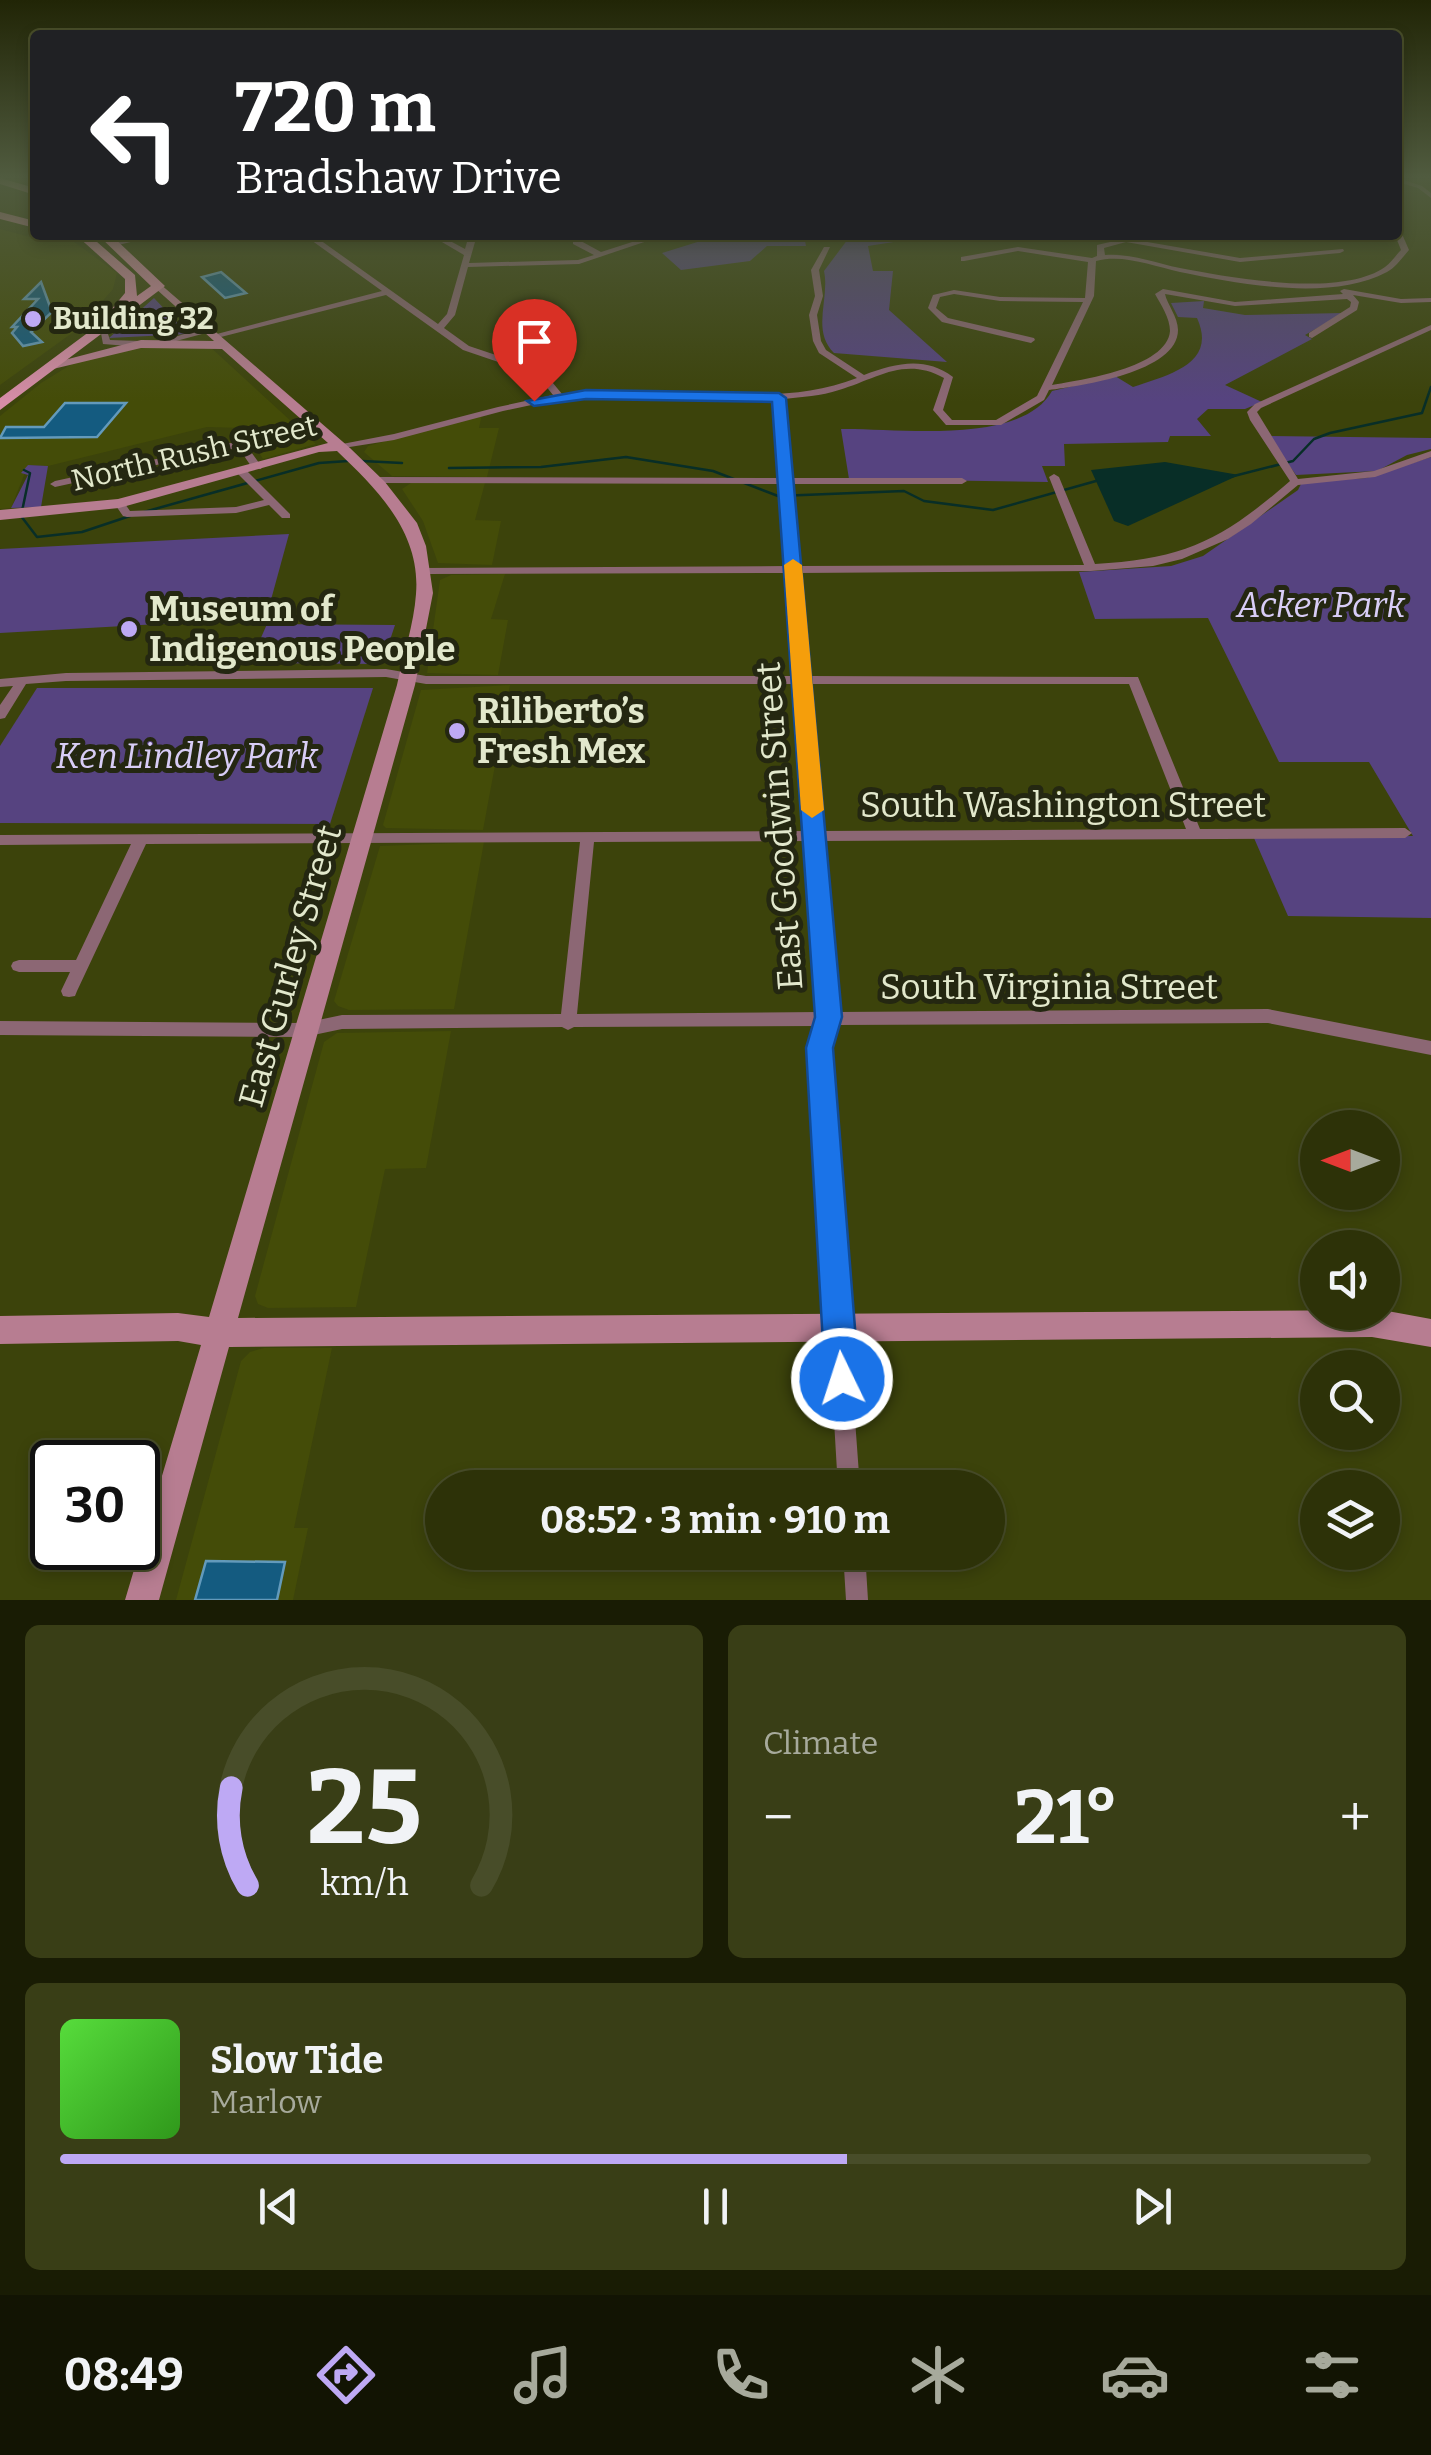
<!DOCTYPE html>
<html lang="en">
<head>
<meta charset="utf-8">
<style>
	body { margin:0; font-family:Bitter,serif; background:#393e16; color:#f1f3f6; height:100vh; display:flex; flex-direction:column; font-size:38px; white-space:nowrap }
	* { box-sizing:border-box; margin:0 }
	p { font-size:32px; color:#a7aa9c }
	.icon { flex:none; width:55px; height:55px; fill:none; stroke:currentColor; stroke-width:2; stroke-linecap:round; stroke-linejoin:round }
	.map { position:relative; height:1600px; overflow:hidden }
	.panel { display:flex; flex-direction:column; gap:25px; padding:25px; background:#191c04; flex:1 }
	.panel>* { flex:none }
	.guide { position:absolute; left:30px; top:30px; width:1372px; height:210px; border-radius:10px; box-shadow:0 5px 15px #0003,0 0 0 2px #484d29; background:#202124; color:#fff; overflow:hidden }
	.needle { width:65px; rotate:270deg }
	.fabs { position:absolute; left:1300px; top:1110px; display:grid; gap:20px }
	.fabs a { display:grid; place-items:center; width:100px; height:100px; border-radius:50%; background:#2d3208; box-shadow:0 5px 15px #0003,0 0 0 2px #484d29; font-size:50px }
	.speed { position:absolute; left:30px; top:1440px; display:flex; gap:20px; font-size:50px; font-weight:700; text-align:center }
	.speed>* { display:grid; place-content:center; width:130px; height:130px; border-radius:50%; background:#2d3208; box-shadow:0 5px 15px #0003,0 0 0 2px #484d29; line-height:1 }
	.speed .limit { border:5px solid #111; border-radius:15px; background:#fff; color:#111 }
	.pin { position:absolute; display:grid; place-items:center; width:85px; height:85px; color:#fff; margin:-102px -42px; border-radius:50% 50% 50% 0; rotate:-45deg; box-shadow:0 0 10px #0007 }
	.pin .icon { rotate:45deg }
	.me { position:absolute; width:110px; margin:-55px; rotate:356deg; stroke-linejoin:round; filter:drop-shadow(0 0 8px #0008) }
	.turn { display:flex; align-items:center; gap:35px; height:210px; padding:0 40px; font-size:45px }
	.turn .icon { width:130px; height:130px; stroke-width:2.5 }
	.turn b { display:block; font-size:70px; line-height:85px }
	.big { font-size:75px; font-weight:700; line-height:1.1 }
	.panel .card { flex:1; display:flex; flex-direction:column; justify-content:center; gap:15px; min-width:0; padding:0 35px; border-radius:15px; background:#393e16 }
	.panel .dial { align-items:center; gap:0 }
	.dial svg { height:260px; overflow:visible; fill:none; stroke:#484d29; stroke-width:7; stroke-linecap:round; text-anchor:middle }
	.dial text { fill:#f1f3f6; stroke:none }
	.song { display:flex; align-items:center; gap:30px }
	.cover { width:120px; height:120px; border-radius:15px; background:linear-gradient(135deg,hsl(110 70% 55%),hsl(110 70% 35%)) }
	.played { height:10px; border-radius:5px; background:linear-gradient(90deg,#bea9f4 60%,#484d29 60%) }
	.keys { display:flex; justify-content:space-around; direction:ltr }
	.heat { display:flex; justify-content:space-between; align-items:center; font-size:55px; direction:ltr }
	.panel .tiles { flex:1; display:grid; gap:25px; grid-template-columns:1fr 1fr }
	.card:last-child { grid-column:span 2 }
	.trip { position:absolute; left:425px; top:1470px; width:580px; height:100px; border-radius:50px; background:#2d3208; box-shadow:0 5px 15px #0003,0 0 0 2px #484d29; font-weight:700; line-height:100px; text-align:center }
	.menu { display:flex; height:160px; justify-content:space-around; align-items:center; background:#121403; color:#a7aa9c }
	.menu .icon { width:70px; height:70px }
	.menu .selected { color:#bea9f4 }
	.menu b { font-size:45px; color:#f1f3f6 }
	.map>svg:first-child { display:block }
	.built { fill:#444c08 }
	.green { fill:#564380 }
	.water { fill:#082e27 }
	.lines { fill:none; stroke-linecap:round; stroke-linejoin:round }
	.stream { stroke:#082e27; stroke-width:2.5 }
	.building { fill:#145b80; stroke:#639abb; stroke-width:2.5 }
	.street { fill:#8c6774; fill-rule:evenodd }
	.secondary { fill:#b77d91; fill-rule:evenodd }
	.primary { fill:#d78da8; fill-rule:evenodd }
	.route { fill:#1a73e8; stroke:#114b97; stroke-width:2.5 }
	.slow { fill:#f59e0b }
	.poi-dot { fill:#bea9f4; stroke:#242711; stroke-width:4 }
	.labels { text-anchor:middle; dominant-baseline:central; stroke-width:10; stroke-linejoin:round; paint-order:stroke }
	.far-poi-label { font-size:30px; font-weight:bold; fill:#e2e8cc; stroke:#242711; text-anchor:start }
	.far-street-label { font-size:30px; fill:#e2e8cc; stroke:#242711 }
	.park-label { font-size:35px; font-style:italic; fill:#d8cdf6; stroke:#242711 }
	.poi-label { font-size:35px; font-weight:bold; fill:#e2e8cc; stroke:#242711; text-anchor:start }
	.street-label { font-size:35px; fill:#e2e8cc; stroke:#242711 }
</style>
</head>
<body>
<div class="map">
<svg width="1431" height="1600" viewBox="0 0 1431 1600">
	<rect width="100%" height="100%" fill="#3c430b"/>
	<g class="built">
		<polygon points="0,229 38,239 70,239 117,273 113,289 79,328 0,385"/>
		<polygon points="208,345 316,444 263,459 243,428 207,427 48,466 28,465 11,508 0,509 0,416 41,383 72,364 131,347"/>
		<polygon points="482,414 479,428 499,428 487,477 392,476 364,452 368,446"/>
		<polygon points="411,483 485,483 475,520 501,521 492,565 438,563 423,521 402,489"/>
		<polygon points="505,574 491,619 508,620 498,675 427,673 440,580 451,575"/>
		<polygon points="510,685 483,830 386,828 383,825 421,690"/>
		<polygon points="484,842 454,1009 349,1010 338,1006 334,1001 380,846"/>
		<polygon points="451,1031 426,1168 385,1169 356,1307 268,1308 258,1304 255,1296 324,1042 337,1033"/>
		<polygon points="264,1348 332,1348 294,1528 308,1528 293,1600 176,1600 241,1361 250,1352"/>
	</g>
	<g class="green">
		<path d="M720,235h219l-71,11 5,25h20l-4,39 58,52 -113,-9c-23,-23 -4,-54 -10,-82l27,-36 -47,1 2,10h-39l-17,15 -69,9 -19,-17z"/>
		<polygon points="154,298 188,334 109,338"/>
		<path d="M1204,301l-1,7 42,7 99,-2 -39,22 7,4 -87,46 37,17 -17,7h-37l-11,10 14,17h-41l-2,6 -104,2 1,22h-23l6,16 -199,-3 -8,-50c57,-1 180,17 211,-38l63,-15 18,11c35,-12 85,-23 64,-69l-19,-1 -7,-14z"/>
		<polygon points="1268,436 1431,438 1431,449 1407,455 1377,471 1296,475"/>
		<polygon points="1431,457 1431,918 1288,916 1254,838 1413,836 1369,762 1279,762 1208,618 1095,619 1079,572 1171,566 1203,556 1298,490 1302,482 1366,478"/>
		<polygon points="28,465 48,466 41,507 11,508 28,475 21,473"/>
		<polygon points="289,534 266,618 0,633 0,549"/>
		<polygon points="267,624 395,625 382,664 250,663"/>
		<polygon points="37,688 373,688 330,824 0,823 0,746"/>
	</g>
	<polygon class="water" points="1165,462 1239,475 1128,526 1114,521 1091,470"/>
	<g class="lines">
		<g class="stream">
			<polyline points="362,461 402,463"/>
			<polyline points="449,468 541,467 626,457 713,471 778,496 904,491 924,501 993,510 1096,481"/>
			<polyline points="24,470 30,473 21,516 37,537 82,532 130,516"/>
			<polyline points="1230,477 1293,461 1314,439 1330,433 1422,413 1431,387"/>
			<polyline points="144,512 319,463 348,461"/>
		</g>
	</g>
	<g class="building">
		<polygon points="221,272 246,293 225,298 202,277"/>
		<polygon points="41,282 52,312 31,332 42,342 23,346 12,333 17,327 12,327 38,299 24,299"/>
		<polygon points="65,403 126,403 97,437 0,438 6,427 44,427"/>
		<polygon points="206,1561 285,1562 277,1600 195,1600"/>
	</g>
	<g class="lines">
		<g class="street">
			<polygon points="1398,178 1422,186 1431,193 1431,198 1418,188 1398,182"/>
			<path d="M1398,232l4,2 7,16c-7,8 -13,17 -22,22 -57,30 -147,12 -207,0 -28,-6 -56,-18 -84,-11l-2,35 -42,89c28,-5 115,-17 118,-54 0,-13 -9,-26 -15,-37l8,-5 72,13 108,-8 -3,-3 4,-2 57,10 30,-1v4l-30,1 -48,-8 6,7 -2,8 -45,28 -3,-1v-4l41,-26 1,-5 -4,-3 -112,7 -70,-12c2,10 13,23 13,36 0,42 -97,56 -129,60l-5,10 -43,25h-55l-13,-15 11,-32c-40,-22 -67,1 -105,12 -18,6 -37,7 -55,9l7,79h171l5,3 -5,3h-171l7,82 286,-1 -35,-88 5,-3 5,3 36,87c90,-5 127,-24 195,-83l-40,-61 -3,-8 8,-8 176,-79v5l-170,78 -4,4 41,67 76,-8 57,-20v6l-56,20 -77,8 -47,39 -23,15 -46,20 -29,7 -62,5 -292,2 9,103 330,1 62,152 205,-1 7,5 -7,5 -583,3 15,171 431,-3 163,32v14l-163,-32 -433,2 -7,24 32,439h-22l-26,-439 6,-23 -244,1 -6,3 -6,-3 -220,2 -38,8 -304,-2v-14l304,2 38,-8 219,-1 19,-172 -434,2 -69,147 -2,5 -6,1 -6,-1 -2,-5 9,-19h-51l-6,-2 -2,-4 2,-4 6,-2h57l55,-116 -131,1v-10l807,-4 -11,-147h-370l-40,-7 -320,4 -40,3 -21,34 -5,1v-14l13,-19 -13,1v-8l66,-6 320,-4 40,7h369l-7,-103 -364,1 -6,-3 6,-3 363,-2 -6,-82 -406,-1 -5,-3 5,-3 405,1 -5,-79 -154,-4 -66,5 -52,11 -109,29 -57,9v-4l57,-11 104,-27 55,-12 -16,-20 -74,-25 -77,-55 -173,44v-4l169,-44 -78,-56h9l125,89 9,-10 17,-59 -34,-20h9l26,14 4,-14h8l-8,28 109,-3 16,-5 -21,-11v-4h6l22,12 53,-17h11l-86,29 -111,3 -13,48 -11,13 25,18 74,25 19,23c31,-4 62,-4 94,-3 66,2 137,12 201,-13l-38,-25 -6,-12 -4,-26 6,-19 -4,-26 13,-23h6l-11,23 4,26 -6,19 4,26 5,9 38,25c32,-12 61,-19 89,2l-10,33 9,10h44l41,-24 46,-94 -83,-1 -46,-7 -14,3 -4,11 12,10 86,20 1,2 -4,3 -89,-21 -14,-14 5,-13 21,-5 46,7 85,1 3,-36 -70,-11 -54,10h-3v-4l57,-10 74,11 5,-2v-11l26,-6 1,-4h8l-2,4 110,19 103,-9 1,2 -4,2 -100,9 -114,-20 -22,6 1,7c26,-2 50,8 75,13 52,10 161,30 205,-1 6,-4 11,-12 16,-17l-6,-15h3zM808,684h321l57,145 -365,2zM808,841l13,171 -244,2 17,-172z"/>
			<polygon points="146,235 160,235 114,246 110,244"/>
			<polygon points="192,318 199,320 202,334 165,344 165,340 194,331"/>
			<polygon points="100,328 106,328 110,340 141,341 145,344 141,347 103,344"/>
			<polygon points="230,443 246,445 262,467 261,469 253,469 240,450 230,449 55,487 50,484 55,481"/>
			<polygon points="241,468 245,469 290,514 290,518 282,518 269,505 236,513 127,517 123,516 114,503 119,500 123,501 130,511 236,507 264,500 237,473 237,469"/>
			<polygon points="843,1552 865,1552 868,1600 846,1600"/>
		</g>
		<path class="secondary" d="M159,283l191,165 35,34 32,41 9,23 7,47 -18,92 -177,633 1144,-8 49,9v28l-59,-10 -1143,10 -70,253h-34l76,-255 -23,-4 -178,3v-28l178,-3 31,4 188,-632c6,-29 17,-61 19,-91 5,-61 -38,-104 -79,-143l-18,1 -200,56 -119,12v-10l118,-11 210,-56 -106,-94 -81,-1 -88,21v-6l88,-23 73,1 -59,-53 -2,-2z"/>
		<g class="primary">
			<polygon points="0,178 35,188 35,195 0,184"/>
			<polygon points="0,212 35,221 35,228 0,219"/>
			<polygon points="76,235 89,235 135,275 137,296 151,286 98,235 111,235 165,286 0,410 0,398 113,314 110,311 125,293 125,279"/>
		</g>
	</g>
	<linearGradient id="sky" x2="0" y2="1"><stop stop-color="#212506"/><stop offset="0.44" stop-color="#505b3f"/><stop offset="1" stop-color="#505b3f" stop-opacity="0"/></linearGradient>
	<rect width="1431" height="402" fill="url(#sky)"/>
	<polygon class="route" points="586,390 779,393 786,398 842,1017 833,1048 859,1379 854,1391 842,1396 830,1391 825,1379 806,1048 815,1017 772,402 586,399 534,406 527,401"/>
	<polygon class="slow" points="793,559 802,565 824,810 812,818 801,810 784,565"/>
	<g class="poi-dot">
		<circle cx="33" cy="319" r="10"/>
		<circle cx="129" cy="629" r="10"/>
		<circle cx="457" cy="731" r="10"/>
	</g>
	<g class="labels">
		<g class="far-poi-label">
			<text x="53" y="319">Building 32</text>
		</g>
		<g class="far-street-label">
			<text transform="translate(194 453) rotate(-13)">North Rush Street</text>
		</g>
		<g class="park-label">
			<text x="1321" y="605">Acker Park</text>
			<text x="187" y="756">Ken Lindley Park</text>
		</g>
		<g class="poi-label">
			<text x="149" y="609">Museum of<tspan x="149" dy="40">Indigenous People</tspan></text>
			<text x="477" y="711">Riliberto’s<tspan x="477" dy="40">Fresh Mex</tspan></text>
		</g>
		<g class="street-label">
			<text x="1063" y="805">South Washington Street</text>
			<text transform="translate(779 826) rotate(-94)">East Goodwin Street</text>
			<text transform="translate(290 966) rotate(-74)">East Gurley Street</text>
			<text x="1049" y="987">South Virginia Street</text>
		</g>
	</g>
</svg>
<div class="fabs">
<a><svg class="needle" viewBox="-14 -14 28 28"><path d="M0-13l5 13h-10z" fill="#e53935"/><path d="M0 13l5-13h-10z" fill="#a7aa9c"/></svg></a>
<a><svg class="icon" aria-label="sound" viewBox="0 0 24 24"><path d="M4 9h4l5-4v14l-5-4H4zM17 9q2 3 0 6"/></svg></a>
<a><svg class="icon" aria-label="search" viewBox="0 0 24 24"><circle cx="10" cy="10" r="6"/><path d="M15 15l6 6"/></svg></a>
<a><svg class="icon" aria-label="layers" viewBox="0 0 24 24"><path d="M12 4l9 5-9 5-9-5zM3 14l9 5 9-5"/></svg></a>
</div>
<div class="speed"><div class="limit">30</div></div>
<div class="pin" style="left:534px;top:401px;background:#d93025"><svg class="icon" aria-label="arrive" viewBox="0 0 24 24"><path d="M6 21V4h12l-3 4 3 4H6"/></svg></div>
<svg class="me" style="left:842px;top:1379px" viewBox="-20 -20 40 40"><circle r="17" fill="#1a73e8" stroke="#fff" stroke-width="3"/><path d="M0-11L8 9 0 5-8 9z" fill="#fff"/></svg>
<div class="trip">08:52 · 3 min · 910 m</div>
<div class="guide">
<div class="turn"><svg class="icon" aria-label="left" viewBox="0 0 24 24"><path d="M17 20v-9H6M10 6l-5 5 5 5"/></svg><div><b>720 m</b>Bradshaw Drive</div></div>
</div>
</div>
<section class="panel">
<div class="tiles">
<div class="card dial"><svg viewBox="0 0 100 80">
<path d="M14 69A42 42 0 1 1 86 69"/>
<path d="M14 69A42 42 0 0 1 9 39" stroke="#bea9f4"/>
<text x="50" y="56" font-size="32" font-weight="700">25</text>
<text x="50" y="72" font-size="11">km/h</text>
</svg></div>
<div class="card"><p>Climate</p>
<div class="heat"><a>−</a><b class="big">21°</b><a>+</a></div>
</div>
<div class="card">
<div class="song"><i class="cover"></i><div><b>Slow Tide</b><p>Marlow</p></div></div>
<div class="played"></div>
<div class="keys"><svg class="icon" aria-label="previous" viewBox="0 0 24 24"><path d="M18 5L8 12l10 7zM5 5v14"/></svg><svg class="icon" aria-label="pause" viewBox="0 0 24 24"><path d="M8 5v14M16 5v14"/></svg><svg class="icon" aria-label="next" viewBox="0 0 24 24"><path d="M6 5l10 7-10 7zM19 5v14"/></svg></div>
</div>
</div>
</section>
<nav class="menu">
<b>08:49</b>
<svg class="icon selected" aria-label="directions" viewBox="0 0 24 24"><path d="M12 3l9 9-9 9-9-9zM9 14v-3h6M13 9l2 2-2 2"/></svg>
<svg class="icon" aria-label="music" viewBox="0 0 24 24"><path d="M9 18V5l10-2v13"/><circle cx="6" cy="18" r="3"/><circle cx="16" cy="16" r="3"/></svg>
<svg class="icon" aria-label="phone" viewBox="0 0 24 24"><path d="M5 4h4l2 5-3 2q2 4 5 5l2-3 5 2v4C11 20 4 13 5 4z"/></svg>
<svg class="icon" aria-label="climate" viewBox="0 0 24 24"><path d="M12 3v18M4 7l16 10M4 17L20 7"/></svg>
<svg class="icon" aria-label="car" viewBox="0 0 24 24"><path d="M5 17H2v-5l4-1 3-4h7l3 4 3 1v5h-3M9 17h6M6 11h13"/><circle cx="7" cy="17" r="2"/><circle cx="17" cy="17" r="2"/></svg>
<svg class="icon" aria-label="filters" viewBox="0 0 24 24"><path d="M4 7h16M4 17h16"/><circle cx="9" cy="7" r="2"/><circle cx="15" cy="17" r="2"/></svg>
</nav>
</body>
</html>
